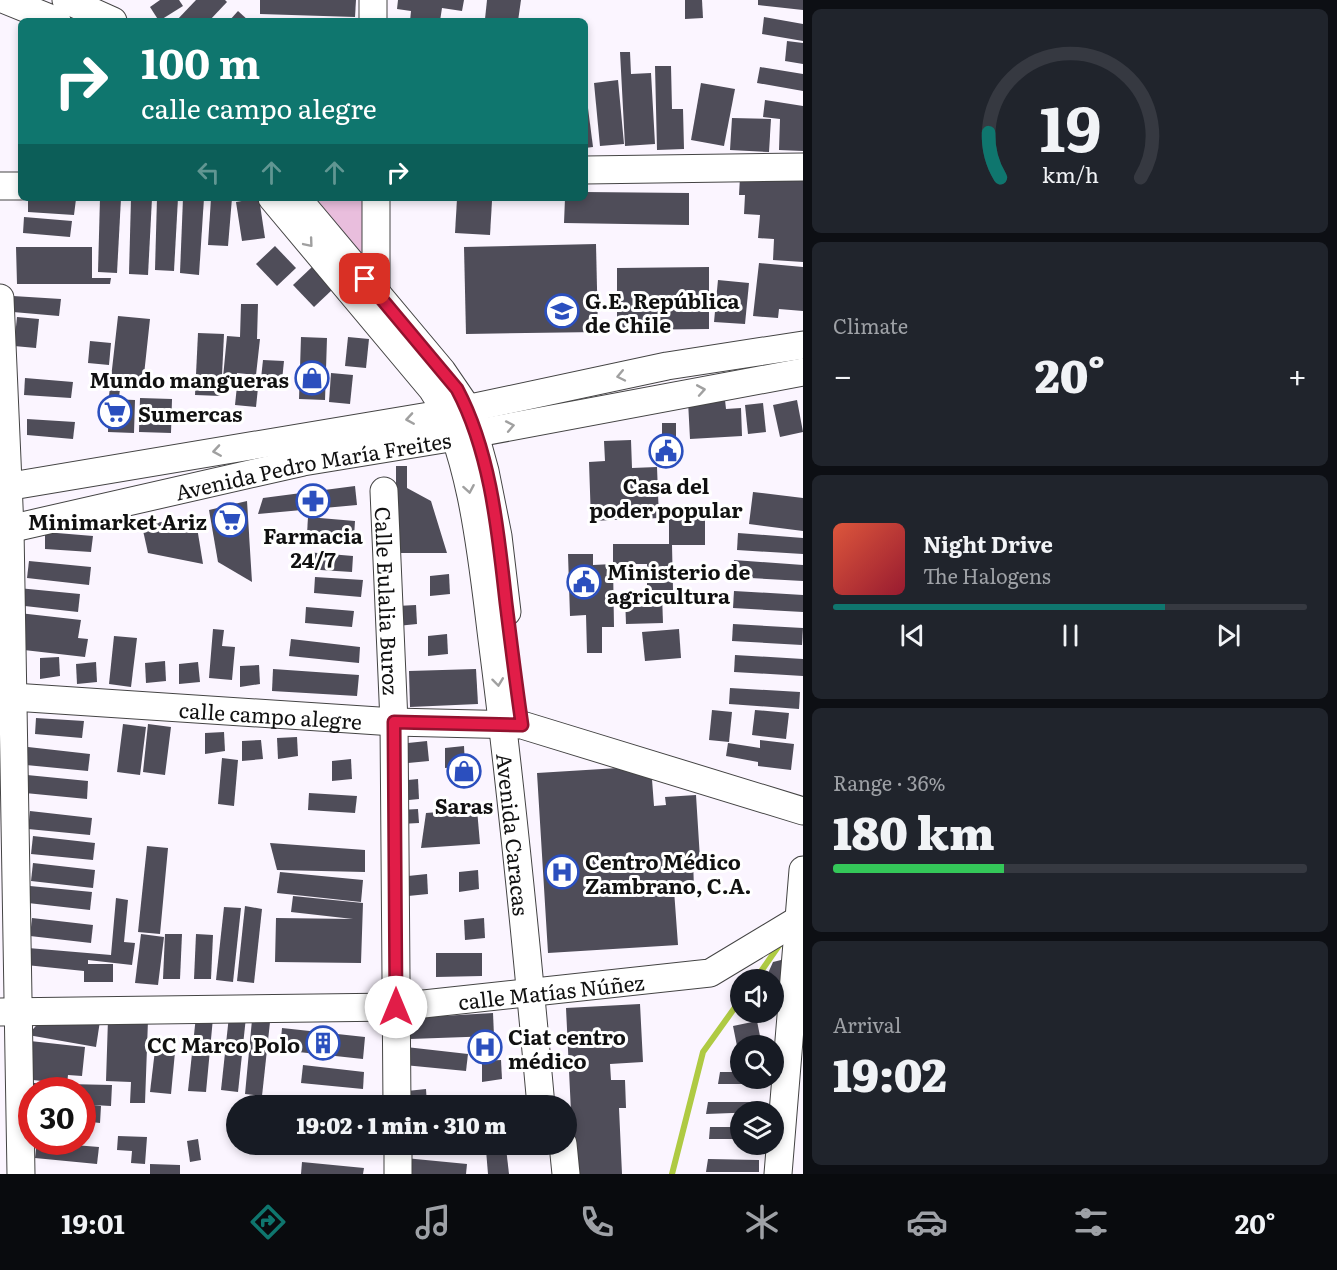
<!DOCTYPE html>
<html lang="en">
<head>
<meta charset="utf-8">
<style>
	body { margin:0; font-family:Literata,serif; background:#20242c; color:#f1f3f6; height:100vh; display:flex; flex-direction:column; font-size:22px; white-space:nowrap }
	* { box-sizing:border-box; margin:0 }
	p { font-size:20px; color:#9ea1a6 }
	.icon { flex:none; width:33px; height:33px; fill:none; stroke:currentColor; stroke-width:2; stroke-linecap:round; stroke-linejoin:round }
	.map { position:relative; flex:1; overflow:hidden }
	.details { display:flex; flex-direction:column; gap:9px; padding:9px; background:#0d0f14; width:534px }
	.details>* { flex:none }
	.hud { position:absolute; left:18px; top:18px; width:570px; height:183px; border-radius:9px; box-shadow:0 3px 9px #0003; background:#0f766e; color:#fff; overflow:hidden }
	.buttons { position:absolute; left:730px; top:969px; display:grid; gap:12px }
	.buttons a { display:grid; place-items:center; width:54px; height:54px; border-radius:50%; background:#171b24; box-shadow:0 3px 9px #0003; font-size:30px }
	.speed { position:absolute; left:18px; top:1077px; display:flex; gap:12px; font-size:30px; font-weight:700; text-align:center }
	.speed>* { display:grid; place-content:center; width:78px; height:78px; border-radius:50%; background:#171b24; box-shadow:0 3px 9px #0003; line-height:1 }
	.speed .limit { border:9px solid #d22; background:#fff; color:#111 }
	.pin { position:absolute; display:grid; place-items:center; width:51px; height:51px; color:#fff; margin:-26px; border-radius:12px; box-shadow:0 3px 9px #0006 }
	.me { position:absolute; width:66px; margin:-33px; rotate:0deg; stroke-linejoin:round; filter:drop-shadow(0 0 4px #0008) }
	.turn { display:flex; align-items:center; gap:21px; height:126px; padding:0 24px; font-size:27px }
	.turn .icon { width:78px; height:78px; stroke-width:2.5 }
	.turn b { display:block; font-size:42px; line-height:51px }
	.lanes { display:flex; align-items:center; height:57px; padding:0 24px; background:#0003; justify-content:center; gap:30px; direction:ltr }
	.lanes .off { opacity:.35 }
	.big { font-size:45px; font-weight:800; line-height:1.1 }
	.details .widget { flex:1; display:flex; flex-direction:column; justify-content:center; gap:9px; min-width:0; padding:0 21px; border-radius:9px; background:#20242c }
	.details .dial { align-items:center; gap:0 }
	.dial svg { height:156px; overflow:visible; fill:none; stroke:#363941; stroke-width:7; stroke-linecap:round; text-anchor:middle }
	.dial text { fill:#f1f3f6; stroke:none }
	.song { display:flex; align-items:center; gap:18px }
	.cover { width:72px; height:72px; border-radius:9px; background:linear-gradient(135deg,hsl(10 70% 55%),hsl(350 70% 35%)) }
	.played { height:6px; border-radius:3px; background:linear-gradient(90deg,#0f766e 70%,#363941 70%) }
	.keys { display:flex; justify-content:space-around; direction:ltr }
	.heat { display:flex; justify-content:space-between; align-items:center; font-size:33px; direction:ltr }
	.charge { height:9px; border-radius:4px; background:linear-gradient(90deg,#34c759 36%,#363941 0) }
	.trip { position:absolute; left:226px; top:1095px; width:351px; height:60px; border-radius:30px; background:#171b24; box-shadow:0 3px 9px #0003; font-weight:800; line-height:60px; text-align:center }
	.menu { display:flex; height:96px; justify-content:space-around; align-items:center; background:#090b0e; color:#9ea1a6 }
	.menu .icon { width:42px; height:42px }
	.menu .on { color:#0f766e }
	.menu b { font-size:27px; color:#f1f3f6 }
	main { display:flex; flex:1; min-height:0 }
	.map>svg:first-child { display:block }
	.green { fill:#e9bedd }
	.lines { fill:none; stroke-linecap:round; stroke-linejoin:round }
	.stream { stroke:#afca43; stroke-width:6 }
	.building { fill:#4f4d59 }
	.minor-casing { stroke:#444; stroke-width:29 }
	.minor { stroke:#fff; stroke-width:27 }
	.oneway { stroke:#a0a0a0 }
	.route-casing { stroke:#92132f; stroke-width:15 }
	.route { stroke:#e11d48; stroke-width:10 }
	.labels { text-anchor:middle; dominant-baseline:central; stroke-width:6; stroke-linejoin:round; paint-order:stroke }
	.poi-label { font-size:21px; font-weight:bold; fill:#111; stroke:#fff; text-anchor:start }
	.street-label { font-size:21px; fill:#111; stroke:#fff }
</style>
</head>
<body>
<main>
<div class="map">
<svg width="803" height="1174" viewBox="0 0 803 1174">
	<rect width="100%" height="100%" fill="#fbf5ff"/>
	<polygon class="green" points="316,198 364,198 365,261"/>
	<g class="lines">
		<g class="stream">
			<polyline points="755,980 780,944"/>
			<polyline points="672,1174 703,1052 741,999"/>
		</g>
	</g>
	<g class="building">
		<polygon points="160,0 179,0 183,6 159,21 150,7"/>
		<polygon points="196,0 225,0 227,2 209,21 176,21"/>
		<polygon points="260,0 356,0 355,17 260,14"/>
		<polygon points="398,0 464,0 462,11 442,8 440,21 410,21 411,11 397,9"/>
		<polygon points="487,0 521,0 518,21 485,19"/>
		<polygon points="685,0 702,0 703,18 685,19"/>
		<polygon points="758,0 803,0 803,10 758,5"/>
		<polygon points="238,11 249,21 229,21"/>
		<polygon points="764,17 803,24 803,41 762,34"/>
		<polygon points="787,41 803,43 803,64 785,61"/>
		<polygon points="620,52 630,52 631,74 651,73 655,144 625,146"/>
		<polygon points="655,66 671,66 672,109 683,109 684,149 657,150"/>
		<polygon points="760,67 803,74 803,91 757,83"/>
		<polygon points="618,80 624,144 600,146 594,83"/>
		<polygon points="701,83 735,89 724,146 691,140"/>
		<polygon points="585,85 593,147 585,148"/>
		<polygon points="765,100 803,106 803,151 779,150 780,119 763,117"/>
		<polygon points="732,118 771,119 769,152 730,150"/>
		<polygon points="740,177 803,180 803,262 773,260 774,239 758,238 760,215 744,214 745,195 739,195"/>
		<polygon points="585,192 689,193 689,225 564,223 565,198 585,198"/>
		<polygon points="28,198 76,199 74,215 28,212"/>
		<polygon points="100,198 121,198 117,273 98,272"/>
		<polygon points="131,198 152,198 148,275 129,274"/>
		<polygon points="157,198 178,198 174,271 155,270"/>
		<polygon points="183,198 204,198 199,275 180,273"/>
		<polygon points="211,198 232,198 228,246 208,245"/>
		<polygon points="259,198 265,238 242,241 236,202"/>
		<polygon points="457,199 492,201 490,235 455,233"/>
		<polygon points="24,217 72,221 70,237 23,233"/>
		<polygon points="596,244 598,332 466,334 464,247"/>
		<polygon points="275,246 296,268 277,286 256,264"/>
		<polygon points="16,247 92,247 92,278 111,278 110,284 17,284"/>
		<polygon points="759,263 803,267 803,311 779,309 778,318 753,316"/>
		<polygon points="312,267 333,289 314,307 293,285"/>
		<polygon points="709,267 709,329 617,330 617,268"/>
		<polygon points="718,280 749,283 745,324 714,322"/>
		<polygon points="13,296 61,299 59,316 13,312"/>
		<polygon points="241,304 258,304 257,339 260,339 256,375 237,373 235,389 222,388 227,336 240,337"/>
		<polygon points="118,316 150,319 143,384 121,381 119,397 109,396"/>
		<polygon points="17,317 39,319 36,348 14,346"/>
		<polygon points="198,333 224,334 221,396 195,395"/>
		<polygon points="301,337 327,338 325,400 299,399"/>
		<polygon points="348,337 369,339 366,368 345,366"/>
		<polygon points="90,341 111,343 109,365 88,363"/>
		<polygon points="263,360 284,361 281,390 260,388"/>
		<polygon points="331,373 353,375 350,404 329,402"/>
		<polygon points="238,376 259,378 256,407 235,405"/>
		<polygon points="25,378 73,382 71,398 24,395"/>
		<polygon points="140,398 172,399 171,433 139,432"/>
		<polygon points="109,399 135,400 134,433 108,432"/>
		<polygon points="725,400 726,409 741,408 742,436 690,439 688,401"/>
		<polygon points="797,400 803,432 780,437 773,405"/>
		<polygon points="763,403 766,432 748,434 745,405"/>
		<polygon points="27,419 75,422 73,439 27,435"/>
		<rect x="662" y="423" width="14" height="37"/>
		<polygon points="631,440 632,468 657,467 659,518 591,521 589,462 605,461 604,441"/>
		<polygon points="396,466 407,466 407,488 431,501 447,553 396,553"/>
		<polygon points="355,486 357,505 258,514 263,498"/>
		<polygon points="753,492 803,498 803,531 749,524"/>
		<polygon points="247,501 252,582 218,562 209,510"/>
		<polygon points="669,507 705,507 705,545 672,545 673,590 647,590 647,564 613,564 613,544 669,544"/>
		<polygon points="195,515 203,564 148,553 142,526"/>
		<polygon points="308,517 355,521 354,537 307,534"/>
		<polygon points="45,532 93,536 91,552 45,549"/>
		<polygon points="738,533 803,538 803,554 737,550"/>
		<polygon points="306,552 353,556 352,572 305,569"/>
		<polygon points="568,554 593,554 593,565 613,564 614,627 602,627 602,653 587,653 586,615 570,616"/>
		<polygon points="734,560 803,565 803,581 733,577"/>
		<polygon points="29,561 91,567 89,585 27,578"/>
		<polygon points="449,574 450,594 430,596 430,576"/>
		<polygon points="315,577 363,580 361,597 314,593"/>
		<polygon points="18,588 80,594 78,612 16,605"/>
		<polygon points="734,591 803,595 803,612 733,608"/>
		<polygon points="662,595 663,623 626,624 625,596"/>
		<polygon points="416,605 417,624 397,626 397,606"/>
		<polygon points="306,607 354,611 352,627 305,623"/>
		<polygon points="19,613 81,620 78,638 88,639 85,657 24,650 26,632 17,631"/>
		<polygon points="733,624 803,628 802,645 732,641"/>
		<polygon points="213,629 224,630 222,646 235,647 232,680 209,678"/>
		<polygon points="679,629 681,658 645,661 642,632"/>
		<polygon points="447,634 448,654 428,656 428,636"/>
		<polygon points="114,636 137,638 131,687 109,684"/>
		<polygon points="291,639 360,647 359,663 289,656"/>
		<polygon points="735,655 803,659 803,676 734,672"/>
		<polygon points="59,657 60,676 40,679 40,658"/>
		<polygon points="165,661 166,681 146,683 145,663"/>
		<polygon points="96,662 97,682 77,684 76,664"/>
		<polygon points="198,662 200,682 179,684 179,664"/>
		<polygon points="259,665 260,684 240,687 240,666"/>
		<polygon points="273,669 359,675 357,696 272,691"/>
		<polygon points="476,669 478,704 410,707 409,671"/>
		<polygon points="730,688 800,692 799,709 729,704"/>
		<polygon points="712,710 732,712 729,742 709,740"/>
		<polygon points="755,710 789,713 786,739 752,735"/>
		<polygon points="36,718 84,721 82,738 35,734"/>
		<polygon points="123,724 146,727 140,775 117,772"/>
		<polygon points="148,724 171,727 165,775 143,772"/>
		<polygon points="224,732 225,751 205,754 205,733"/>
		<polygon points="297,737 298,756 278,759 277,738"/>
		<polygon points="261,740 263,759 242,761 242,741"/>
		<polygon points="760,740 794,744 791,770 758,766 758,762 726,756 728,743 760,748"/>
		<polygon points="427,741 429,761 408,763 408,743"/>
		<polygon points="464,746 465,766 445,768 445,748"/>
		<polygon points="28,747 90,754 88,771 26,765"/>
		<polygon points="222,758 238,760 234,806 218,804"/>
		<polygon points="351,759 352,779 332,781 332,761"/>
		<polygon points="651,766 654,806 666,805 665,797 696,795 700,859 693,859 694,889 674,890 678,945 548,953 537,773"/>
		<polygon points="27,775 88,781 87,799 25,793"/>
		<polygon points="418,779 419,799 399,801 398,781"/>
		<polygon points="309,793 357,796 355,813 308,810"/>
		<polygon points="418,809 419,823 400,824 400,810"/>
		<polygon points="477,809 480,844 421,848 426,813"/>
		<polygon points="30,811 92,818 90,835 28,829"/>
		<polygon points="33,836 95,843 93,860 31,854"/>
		<polygon points="270,843 365,850 365,872 277,870"/>
		<polygon points="147,846 168,848 160,934 138,932"/>
		<polygon points="33,863 95,870 93,888 31,881"/>
		<polygon points="478,870 479,889 459,892 459,872"/>
		<polygon points="280,872 363,880 361,902 277,893"/>
		<polygon points="427,874 428,894 408,896 408,876"/>
		<polygon points="30,886 92,892 90,910 28,903"/>
		<polygon points="293,896 363,903 361,963 275,962 276,918 353,919 291,912"/>
		<polygon points="116,898 128,900 124,942 135,943 132,965 88,960 88,964 113,964 113,982 84,982 84,971 26,965 28,948 111,955"/>
		<polygon points="245,906 262,909 254,983 237,981"/>
		<polygon points="224,907 241,908 233,982 216,980"/>
		<polygon points="32,918 93,925 91,943 30,936"/>
		<polygon points="484,918 485,938 465,940 464,920"/>
		<polygon points="141,934 164,937 158,985 135,983"/>
		<polygon points="165,934 182,934 180,979 163,979"/>
		<polygon points="196,934 213,935 211,979 194,979"/>
		<polygon points="436,953 482,953 482,976 436,977"/>
		<polygon points="789,958 785,996 774,995 774,980 765,980 773,962"/>
		<polygon points="640,1004 643,1062 610,1064 611,1080 625,1080 626,1108 619,1108 622,1174 574,1174 566,1008"/>
		<polygon points="493,1013 494,1036 410,1039 409,1018"/>
		<polygon points="196,1016 213,1018 206,1092 188,1091"/>
		<polygon points="229,1016 246,1017 238,1092 221,1090"/>
		<polygon points="108,1019 148,1020 145,1103 130,1103 131,1082 106,1081"/>
		<polygon points="41,1020 100,1021 96,1047 28,1035"/>
		<polygon points="252,1020 270,1022 262,1096 245,1094"/>
		<polygon points="757,1021 762,1046 741,1046 740,1061 733,1026"/>
		<polygon points="282,1028 365,1037 363,1059 280,1050"/>
		<polygon points="30,1041 85,1047 82,1076 68,1075 67,1084 112,1085 111,1106 93,1105 101,1106 100,1123 82,1121 82,1090 51,1090 51,1083 58,1083 25,1079"/>
		<polygon points="406,1047 468,1054 466,1071 404,1065"/>
		<polygon points="155,1050 175,1052 171,1094 150,1092"/>
		<polygon points="501,1060 502,1079 482,1082 482,1061"/>
		<polygon points="303,1065 364,1072 363,1089 301,1083"/>
		<polygon points="720,1072 741,1072 741,1078 771,1078 772,1084 718,1084"/>
		<polygon points="28,1082 48,1085 48,1090 32,1090"/>
		<polygon points="426,1089 427,1106 407,1106 407,1091"/>
		<polygon points="304,1097 370,1104 370,1106 303,1106"/>
		<polygon points="708,1102 759,1102 759,1112 706,1114"/>
		<polygon points="710,1127 741,1127 741,1139 709,1139"/>
		<polygon points="118,1136 147,1137 145,1164 131,1163 132,1151 117,1150"/>
		<polygon points="198,1139 201,1160 190,1162 187,1141"/>
		<polygon points="37,1142 99,1147 97,1164 35,1158"/>
		<polygon points="311,1144 362,1144 362,1152"/>
		<polygon points="506,1148 509,1174 488,1174 486,1150"/>
		<polygon points="405,1158 467,1164 466,1174 404,1174"/>
		<polygon points="708,1159 759,1160 759,1172 706,1172"/>
		<polygon points="302,1162 364,1168 363,1174 301,1174"/>
		<polygon points="150,1164 180,1165 180,1174 150,1174"/>
	</g>
	<g class="lines">
		<g class="minor-casing">
			<g id="minor">
				<polyline points="5,0 57,21"/>
				<polyline points="66,0 113,21"/>
				<polyline points="373,0 373,21"/>
				<polyline points="585,170 803,167"/>
				<polyline points="0,186 21,186"/>
				<path id="s1" d="M272,198l160,191c40,58 51,178 60,250 20,155 35,311 49,467"/>
				<polyline points="297,198 442,371 468,409 485,471 498,536 507,612"/>
				<polyline points="376,198 376,301"/>
				<polyline points="0,298 10,529 21,1174"/>
				<polyline points="0,488 447,413 667,366 803,345"/>
				<path id="s2" d="M384,491l10,231 3,384"/>
				<path id="s3" d="M0,531l303,-69 153,-25 347,-65"/>
				<path id="s4" d="M13,697l381,25 128,3 281,86"/>
				<path id="s5" d="M0,1012l396,-5 314,-34 88,-53"/>
				<polyline points="398,1144 398,1174"/>
				<polyline points="563,1144 566,1174"/>
				<polyline points="778,1174 803,870"/>
			</g>
		</g>
		<use href="#minor" class="minor"/>
	</g>
	<defs><path id="oneway-chevron" d="M-2-3.5L2.5 0L-2 3.5" fill="none" stroke-width="1.6" stroke-linecap="round" stroke-linejoin="round" transform="scale(1.5)"/></defs>
	<g class="oneway">
		<use href="#oneway-chevron" transform="translate(309 243) rotate(50)"/>
		<use href="#oneway-chevron" transform="translate(621 376) rotate(168)"/>
		<use href="#oneway-chevron" transform="translate(701 390) rotate(-10)"/>
		<use href="#oneway-chevron" transform="translate(410 419) rotate(171)"/>
		<use href="#oneway-chevron" transform="translate(510 426) rotate(-11)"/>
		<use href="#oneway-chevron" transform="translate(217 451) rotate(171)"/>
		<use href="#oneway-chevron" transform="translate(469 489) rotate(80)"/>
		<use href="#oneway-chevron" transform="translate(498 682) rotate(83)"/>
	</g>
	<g class="lines">
		<g class="route-casing">
			<path id="route" d="M365,279l92,110c34,64 41,143 49,214 5,40 10,81 16,122l-128,-3 2,285"/>
		</g>
		<use href="#route" class="route"/>
	</g>
	<defs>
		<g id="school-ring" transform="scale(1.725)"><circle r="9.5" fill="#fff" stroke="#2b4fbe" stroke-width="1.5"/><path d="M0-5L7-2L0 1L-7-2ZM-4 1L0 2.5L4 1V4Q0 6-4 4Z" fill="#2b4fbe"/></g>
		<g id="shop-ring" transform="scale(1.725)"><circle r="9.5" fill="#fff" stroke="#2b4fbe" stroke-width="1.5"/><path d="M-5-2.5h2.3a2.7 3.5 0 0 1 5.4 0H5L5.5 6h-11ZM-1.5-2.5h3a1.5 2.3 0 0 0-3 0Z" fill="#2b4fbe"/></g>
		<g id="supermarket-ring" transform="scale(1.725)"><circle r="9.5" fill="#fff" stroke="#2b4fbe" stroke-width="1.5"/><path d="M-6-5.5h2.5l.6 2H6L4.5 2H-2.5L-4.4-4H-6ZM-1.5 3.2a1.3 1.3 0 1 0 .1 0ZM3 3.2a1.3 1.3 0 1 0 .1 0Z" fill="#2b4fbe"/></g>
		<g id="civic-ring" transform="scale(1.725)"><circle r="9.5" fill="#fff" stroke="#2b4fbe" stroke-width="1.5"/><path d="M-.6-6.5H3V-4.5H.6V-3L4-1V1h2V6H-6V1h2V-1L-.6-3ZM-1.2 2.5V6h2.4V2.5Z" fill="#2b4fbe"/></g>
		<g id="pharmacy-ring" transform="scale(1.725)"><circle r="9.5" fill="#fff" stroke="#2b4fbe" stroke-width="1.5"/><path d="M-2-6h4v4h4v4h-4v4h-4v-4h-4v-4h4Z" fill="#2b4fbe"/></g>
		<g id="hospital-ring" transform="scale(1.725)"><circle r="9.5" fill="#fff" stroke="#2b4fbe" stroke-width="1.5"/><path d="M-5-5h3v3.5h4V-5h3V5h-3V1.5h-4V5h-3Z" fill="#2b4fbe"/></g>
		<g id="building-ring" transform="scale(1.725)"><circle r="9.5" fill="#fff" stroke="#2b4fbe" stroke-width="1.5"/><path d="M-4-6H4V6H1V3H-1V6H-4ZM-2.5-4.3h1.7v1.8h-1.7ZM.8-4.3h1.7v1.8H.8ZM-2.5-1h1.7V.8h-1.7ZM.8-1h1.7V.8H.8Z" fill="#2b4fbe"/></g>
	</defs>
	<g fill-rule="evenodd">
		<use href="#school-ring" x="562" y="311"/>
		<use href="#shop-ring" x="312" y="378"/>
		<use href="#supermarket-ring" x="115" y="412"/>
		<use href="#civic-ring" x="666" y="451"/>
		<use href="#pharmacy-ring" x="313" y="501"/>
		<use href="#supermarket-ring" x="230" y="520"/>
		<use href="#civic-ring" x="584" y="582"/>
		<use href="#shop-ring" x="464" y="771"/>
		<use href="#hospital-ring" x="562" y="872"/>
		<use href="#building-ring" x="323" y="1043"/>
		<use href="#hospital-ring" x="485" y="1047"/>
	</g>
	<g class="labels">
		<g class="poi-label">
			<text x="585" y="299">G.E. República<tspan x="585" dy="24">de Chile</tspan></text>
			<text x="289" y="378" text-anchor="end">Mundo mangueras</text>
			<text x="138" y="412">Sumercas</text>
			<text x="666" y="484" text-anchor="middle">Casa del<tspan x="666" dy="24">poder popular</tspan></text>
			<text x="207" y="520" text-anchor="end">Minimarket Ariz</text>
			<text x="313" y="534" text-anchor="middle">Farmacia<tspan x="313" dy="24">24/7</tspan></text>
			<text x="607" y="570">Ministerio de<tspan x="607" dy="24">agricultura</tspan></text>
			<text x="464" y="804" text-anchor="middle">Saras</text>
			<text x="585" y="860">Centro Médico<tspan x="585" dy="24">Zambrano, C.A.</tspan></text>
			<text x="508" y="1035">Ciat centro<tspan x="508" dy="24">médico</tspan></text>
			<text x="300" y="1043" text-anchor="end">CC Marco Polo</text>
		</g>
		<g class="street-label">
			<text stroke="none"><textPath href="#s3" startOffset="320">Avenida Pedro María Freites</textPath></text>
			<text stroke="none"><textPath href="#s2" startOffset="110">Calle Eulalia Buroz</textPath></text>
			<text stroke="none"><textPath href="#s4" startOffset="258">calle campo alegre</textPath></text>
			<text stroke="none"><textPath href="#s1" startOffset="705">Avenida Caracas</textPath></text>
			<text stroke="none"><textPath href="#s5" startOffset="552">calle Matías Núñez</textPath></text>
		</g>
	</g>
</svg>
<div class="buttons">
<a><svg class="icon" aria-label="sound" viewBox="0 0 24 24"><path d="M4 9h4l5-4v14l-5-4H4zM17 9q2 3 0 6"/></svg></a>
<a><svg class="icon" aria-label="search" viewBox="0 0 24 24"><circle cx="10" cy="10" r="6"/><path d="M15 15l6 6"/></svg></a>
<a><svg class="icon" aria-label="layers" viewBox="0 0 24 24"><path d="M12 4l9 5-9 5-9-5zM3 14l9 5 9-5"/></svg></a>
</div>
<div class="speed"><div class="limit">30</div></div>
<div class="pin" style="left:365px;top:279px;background:#d93025"><svg class="icon" aria-label="arrive" viewBox="0 0 24 24"><path d="M6 21V4h12l-3 4 3 4H6"/></svg></div>
<svg class="me" style="left:396px;top:1007px" viewBox="-20 -20 40 40"><circle r="19" fill="#fff"/><path d="M0-13L10 11 0 6-10 11z" fill="#e11d48"/></svg>
<div class="trip">19:02 · 1 min · 310 m</div>
<div class="hud">
<div class="turn"><svg class="icon" aria-label="right" viewBox="0 0 24 24"><path d="M7 20v-9h11M14 6l5 5-5 5"/></svg><div><b>100 m</b>calle campo alegre</div></div>
<div class="lanes"><svg class="icon off" aria-label="left" viewBox="0 0 24 24"><path d="M17 20v-9H6M10 6l-5 5 5 5"/></svg><svg class="icon off" aria-label="ahead" viewBox="0 0 24 24"><path d="M12 20V5M6 11l6-6 6 6"/></svg><svg class="icon off" aria-label="ahead" viewBox="0 0 24 24"><path d="M12 20V5M6 11l6-6 6 6"/></svg><svg class="icon" aria-label="right" viewBox="0 0 24 24"><path d="M7 20v-9h11M14 6l5 5-5 5"/></svg></div>
</div>
</div>
<section class="details">
<div class="widget dial"><svg viewBox="0 0 100 80">
<path d="M14 69A42 42 0 1 1 86 69"/>
<path d="M14 69A42 42 0 0 1 8 46" stroke="#0f766e"/>
<text x="50" y="56" font-size="32" font-weight="700">19</text>
<text x="50" y="72" font-size="11">km/h</text>
</svg></div>
<div class="widget"><p>Climate</p>
<div class="heat"><a>−</a><b class="big">20°</b><a>+</a></div>
</div>
<div class="widget">
<div class="song"><i class="cover"></i><div><b>Night Drive</b><p>The Halogens</p></div></div>
<div class="played"></div>
<div class="keys"><svg class="icon" aria-label="previous" viewBox="0 0 24 24"><path d="M18 5L8 12l10 7zM5 5v14"/></svg><svg class="icon" aria-label="pause" viewBox="0 0 24 24"><path d="M8 5v14M16 5v14"/></svg><svg class="icon" aria-label="next" viewBox="0 0 24 24"><path d="M6 5l10 7-10 7zM19 5v14"/></svg></div>
</div>
<div class="widget"><p>Range · 36%</p><b class="big">180 km</b><div class="charge"></div></div>
<div class="widget"><p>Arrival</p><b class="big">19:02</b></div>
</section>
</main>
<nav class="menu">
<b>19:01</b>
<svg class="icon on" aria-label="directions" viewBox="0 0 24 24"><path d="M12 3l9 9-9 9-9-9zM9 14v-3h6M13 9l2 2-2 2"/></svg>
<svg class="icon" aria-label="music" viewBox="0 0 24 24"><path d="M9 18V5l10-2v13"/><circle cx="6" cy="18" r="3"/><circle cx="16" cy="16" r="3"/></svg>
<svg class="icon" aria-label="phone" viewBox="0 0 24 24"><path d="M5 4h4l2 5-3 2q2 4 5 5l2-3 5 2v4C11 20 4 13 5 4z"/></svg>
<svg class="icon" aria-label="climate" viewBox="0 0 24 24"><path d="M12 3v18M4 7l16 10M4 17L20 7"/></svg>
<svg class="icon" aria-label="car" viewBox="0 0 24 24"><path d="M5 17H2v-5l4-1 3-4h7l3 4 3 1v5h-3M9 17h6M6 11h13"/><circle cx="7" cy="17" r="2"/><circle cx="17" cy="17" r="2"/></svg>
<svg class="icon" aria-label="filters" viewBox="0 0 24 24"><path d="M4 7h16M4 17h16"/><circle cx="9" cy="7" r="2"/><circle cx="15" cy="17" r="2"/></svg>
<b>20°</b>
</nav>
</body>
</html>
